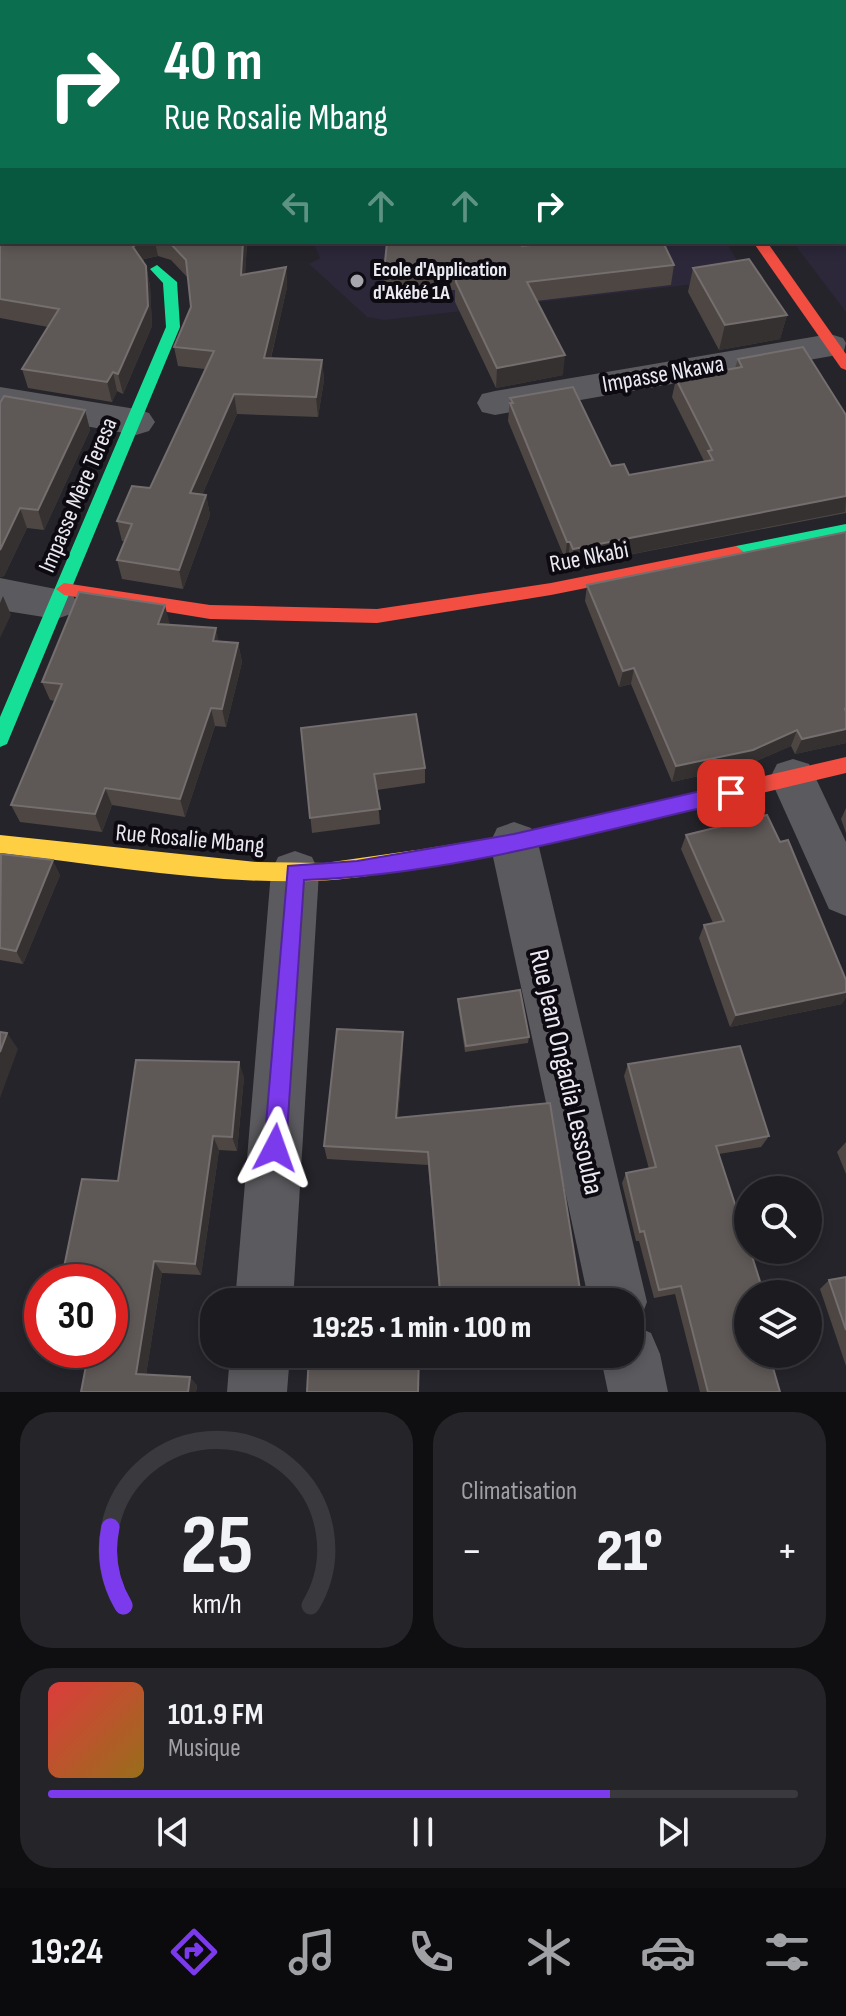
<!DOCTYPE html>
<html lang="fr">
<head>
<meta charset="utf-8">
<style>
	body { margin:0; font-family:"Sofia Sans Condensed",sans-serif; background:#252429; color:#f1f3f6; height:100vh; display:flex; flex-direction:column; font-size:30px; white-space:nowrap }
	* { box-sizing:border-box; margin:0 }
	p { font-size:26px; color:#a0a1a5 }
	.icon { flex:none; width:44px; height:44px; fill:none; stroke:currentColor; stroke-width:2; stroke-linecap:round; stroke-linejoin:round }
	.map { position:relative; height:1392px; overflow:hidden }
	.side { display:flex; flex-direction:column; gap:20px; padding:20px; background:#0f0f12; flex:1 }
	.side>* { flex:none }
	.hud { position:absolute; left:0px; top:0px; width:846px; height:244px; box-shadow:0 4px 12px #0003,0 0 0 2px #3a393e; background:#0b6e4f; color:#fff; overflow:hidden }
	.tools { position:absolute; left:734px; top:1176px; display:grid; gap:16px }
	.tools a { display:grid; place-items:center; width:88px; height:88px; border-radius:50%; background:#1c1b20; box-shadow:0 4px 12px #0003,0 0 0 2px #3a393e; font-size:40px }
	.speed { position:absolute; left:24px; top:1264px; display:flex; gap:16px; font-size:40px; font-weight:700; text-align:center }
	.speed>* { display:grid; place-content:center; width:104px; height:104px; border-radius:50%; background:#1c1b20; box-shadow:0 4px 12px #0003,0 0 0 2px #3a393e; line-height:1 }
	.speed .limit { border:12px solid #d22; background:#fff; color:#111 }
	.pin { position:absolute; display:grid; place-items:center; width:68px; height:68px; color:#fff; margin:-34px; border-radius:16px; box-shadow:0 4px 12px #0006 }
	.me { position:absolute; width:88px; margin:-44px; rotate:4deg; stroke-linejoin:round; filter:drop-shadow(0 0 6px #0008) }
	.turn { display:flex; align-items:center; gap:28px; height:168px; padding:0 32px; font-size:36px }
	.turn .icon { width:104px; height:104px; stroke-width:2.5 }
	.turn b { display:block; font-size:56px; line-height:68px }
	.lanes { display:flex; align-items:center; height:76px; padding:0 32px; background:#0003; justify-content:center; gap:40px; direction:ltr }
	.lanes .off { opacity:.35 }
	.big { font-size:60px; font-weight:800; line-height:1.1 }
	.side .widget { flex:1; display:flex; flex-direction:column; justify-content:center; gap:12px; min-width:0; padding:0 28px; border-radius:32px; background:#252429 }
	.side .dial { align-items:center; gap:0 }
	.dial svg { height:208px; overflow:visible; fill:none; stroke:#3a393e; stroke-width:7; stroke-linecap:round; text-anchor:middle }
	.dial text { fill:#f1f3f6; stroke:none }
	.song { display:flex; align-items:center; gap:24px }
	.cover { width:96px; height:96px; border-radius:12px; background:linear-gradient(135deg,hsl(0 70% 55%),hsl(40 70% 35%)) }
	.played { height:8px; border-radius:4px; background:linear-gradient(90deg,#7c3aed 75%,#3a393e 75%) }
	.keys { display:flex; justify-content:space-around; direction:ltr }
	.heat { display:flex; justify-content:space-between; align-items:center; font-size:44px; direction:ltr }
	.side .tiles { flex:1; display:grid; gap:20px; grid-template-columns:1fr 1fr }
	.widget:last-child { grid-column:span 2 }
	.trip { position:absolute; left:200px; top:1288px; width:444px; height:80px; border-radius:32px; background:#1c1b20; box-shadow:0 4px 12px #0003,0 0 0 2px #3a393e; font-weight:800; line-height:80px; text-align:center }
	.tab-bar { display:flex; height:128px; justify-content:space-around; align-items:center; background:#0b0b0d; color:#a0a1a5 }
	.tab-bar .icon { width:56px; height:56px }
	.tab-bar .active { color:#7c3aed }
	.tab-bar b { font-size:36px; color:#f1f3f6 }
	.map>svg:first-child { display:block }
	.built { fill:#2c2739; fill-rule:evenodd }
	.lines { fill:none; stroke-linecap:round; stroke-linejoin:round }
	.street { fill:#5b5a5e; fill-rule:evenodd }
	.fast { fill:#16e098; fill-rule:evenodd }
	.slow { fill:#ffcf43; fill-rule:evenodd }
	.jam { fill:#f24e42; fill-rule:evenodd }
	.wall { fill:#4d4643 }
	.shaded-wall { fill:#363131 }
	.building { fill:#5e5856; stroke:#746e6e; stroke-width:2 }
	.route { fill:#7c3aed; stroke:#51269a; stroke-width:2 }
	.poi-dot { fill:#a6a4ac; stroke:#0d0b11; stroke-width:3 }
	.labels { text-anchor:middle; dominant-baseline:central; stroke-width:8; stroke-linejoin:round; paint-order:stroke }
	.far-poi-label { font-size:20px; font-weight:bold; fill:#ebe9f2; stroke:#0d0b11; text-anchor:start }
	.street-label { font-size:24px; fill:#ebe9f2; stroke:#0d0b11 }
	.near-street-label { font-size:28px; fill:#ebe9f2; stroke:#0d0b11 }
</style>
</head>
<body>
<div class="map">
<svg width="846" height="1392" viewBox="0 0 846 1392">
	<rect width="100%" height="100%" fill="#25242a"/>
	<g class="built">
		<polygon points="844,138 846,138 846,312 793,242 844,242"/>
		<path d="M313,242h413l22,36 -364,42 -17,-3 -58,-53 11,-6zM441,263l-56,29v-27z"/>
	</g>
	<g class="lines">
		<g class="street">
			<polygon points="830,334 843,338 846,343 843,354 495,415 482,412 477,403 482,394 495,391"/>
			<polygon points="0,387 136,409 149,413 155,422 149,431 136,435 0,411"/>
			<polygon points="0,578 71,592 77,603 71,614 56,619 0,610"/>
			<polygon points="793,759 809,764 846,842 846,916 829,909 770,778 777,764"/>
			<polygon points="514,822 531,828 538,843 647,1302 639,1323 633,1325 651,1333 660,1354 668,1392 608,1392 600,1354 630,1354 630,1302 589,1302 490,843 497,828"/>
			<polygon points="295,851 312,857 319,872 293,1302 235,1302 271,872 278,857"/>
			<polygon points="230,1354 290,1354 287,1392 227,1392"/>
		</g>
		<g class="fast">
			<polygon points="157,265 177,282 180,327 9,739 7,744 0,747 0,717 166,327 163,283 150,269"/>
			<polygon points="846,524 846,536 736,558 728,552 736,546"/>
		</g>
		<path class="slow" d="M0,835l257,27 68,1 91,-13 7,3 3,6 -3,6 -7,3c-34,6 -69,12 -104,13 -104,3 -209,-16 -312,-28z"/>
		<g class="jam">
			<polygon points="589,0 601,0 602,2 590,2"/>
			<polygon points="753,242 767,242 846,354 846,370 841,368"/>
			<polygon points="736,546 744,552 736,558 551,595 377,623 210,619 64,595 56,589 64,583 210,605 377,609 551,583"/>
			<polygon points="846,757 846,773 514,852 416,868 409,865 406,859 409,853 416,850 514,834"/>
		</g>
	</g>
	<g class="wall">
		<polygon points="832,0 846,0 846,66 844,61 844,2 832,2"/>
		<rect x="844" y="93" width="2" height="94"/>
		<polygon points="0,164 2,242 247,242 245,274 286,267 287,287 271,358 322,360 324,380 318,417 237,414 202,495 206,495 210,515 183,589 122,579 117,560 125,541 122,541 117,521 150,488 205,369 178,366 174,347 191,307 188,278 171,260 158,256 144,259 143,261 146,266 150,286 152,326 123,394 117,391 112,402 28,388 22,369 48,327 0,318"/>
		<polygon points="522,246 674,265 671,285 536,301 563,375 496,388 455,302 455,290 385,292 384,272"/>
		<polygon points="693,268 787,315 780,339 719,350 688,292"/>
		<polygon points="738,359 846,415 846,513 571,566 568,559 565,559 508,421 510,398 611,466 629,475 704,461 672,397 676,379 735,368"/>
		<polygon points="0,403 85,410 90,430 44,530 27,528 4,576 0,577"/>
		<polygon points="846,532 846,743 795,754 791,746 747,765 672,782 631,684 619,687 585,601 587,585"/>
		<polygon points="170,625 219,642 238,643 242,662 226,727 215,726 185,817 112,805 102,832 20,822 11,805 55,701 50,700 42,682"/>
		<polygon points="301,728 425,768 425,783 377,790 380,824 312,833"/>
		<polygon points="846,808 846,833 841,819"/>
		<polygon points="686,835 842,1004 730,1027 699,938 704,925 713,923 681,849"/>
		<polygon points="0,856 60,875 23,964 0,960"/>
		<polygon points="458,999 529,1037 528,1043 465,1052 458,1006"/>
		<polygon points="403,1032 403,1048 398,1118 582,1302 440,1302 428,1165 327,1159 324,1146"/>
		<polygon points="628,1064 769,1136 761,1147 719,1154 748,1294 780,1392 700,1392 675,1294 654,1298 639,1241 636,1241 622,1183 626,1173 649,1169 624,1076"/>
		<polygon points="244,1077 237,1151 219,1150 201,1275 162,1273 146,1375 197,1385 196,1392 81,1392 110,1350 118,1181"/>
		<polygon points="846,1142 846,1174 837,1152"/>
		<polygon points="846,1277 846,1366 820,1289 829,1280"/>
	</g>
	<g class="shaded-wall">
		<polygon points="138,242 155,242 158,256 144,259 138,267 133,247"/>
		<polygon points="243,242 247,242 244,295 241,275"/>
		<polygon points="146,266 150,286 152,326 123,394 118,374"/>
		<polygon points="286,267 287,287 266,378 264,358"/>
		<polygon points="787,315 780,339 719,350 725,325"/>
		<polygon points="565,355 563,375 496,388 497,368"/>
		<polygon points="322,360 324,380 318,417 316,397"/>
		<polygon points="113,372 117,391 112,402 107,382"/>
		<polygon points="234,394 237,414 194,513 190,493"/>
		<polygon points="85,410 90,430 44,530 38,510"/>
		<polygon points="206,495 210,515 183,589 179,570"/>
		<polygon points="846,496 845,512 571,566 573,549"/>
		<polygon points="20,508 27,528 4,576 0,577 0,550"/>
		<polygon points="567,542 570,542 568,559 565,559"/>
		<polygon points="3,596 11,615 0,638 0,603"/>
		<polygon points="165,605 170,625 158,624"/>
		<polygon points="216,628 220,647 213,641"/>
		<polygon points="238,643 242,662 226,727 222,709"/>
		<polygon points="634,668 631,684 619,687 623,671"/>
		<polygon points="211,708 215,726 185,817 180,799"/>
		<polygon points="846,729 846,743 795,754 802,739"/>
		<polygon points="797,730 791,746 747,765 672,782 676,766"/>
		<polygon points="105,788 112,805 102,832 95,814"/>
		<polygon points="53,860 60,875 23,964 16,951"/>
		<polygon points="846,992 846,998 842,1004 730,1027 736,1015"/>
		<polygon points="403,1032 403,1048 397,1132 396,1118"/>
		<polygon points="7,1033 18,1049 0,1098 0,1052"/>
		<polygon points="239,1062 244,1077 237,1151 232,1137"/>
		<polygon points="213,1136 219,1150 201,1275 195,1264"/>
		<polygon points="154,1261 162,1273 145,1382 136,1374"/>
		<polygon points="190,1377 197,1385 196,1392 188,1392"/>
	</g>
	<g class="building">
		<polygon points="532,0 572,0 573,2 519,2"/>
		<rect x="720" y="0" width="46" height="2"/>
		<polygon points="833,0 846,0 846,30 844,25 844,2 834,2"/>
		<rect x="844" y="93" width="2" height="72"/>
		<polygon points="0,164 2,165 2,242 138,242 133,247 146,266 148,306 118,374 113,372 107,382 22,369 59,309 0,299"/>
		<polygon points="169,242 243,242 241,275 286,267 264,358 322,360 316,397 234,394 190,493 206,495 179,570 117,560 132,524 117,521 132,486 150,488 214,351 174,347 191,307 186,260"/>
		<polygon points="387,242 521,242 522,246 559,242 663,242 674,265 527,282 565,355 497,368 456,282 456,270 384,272"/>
		<polygon points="749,259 787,315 725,325 693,268"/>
		<polygon points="803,347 846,415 846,496 573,549 570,542 567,542 510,403 513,403 510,398 573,387 611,466 624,464 629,475 713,460 708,451 712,450 676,379 742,367 738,359"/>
		<polygon points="4,396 85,410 38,510 20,508 0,550 0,403"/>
		<polygon points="846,532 846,709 845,709 846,712 846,729 802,739 797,730 753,750 676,766 634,668 623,671 587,585"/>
		<polygon points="79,592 165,605 158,624 216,628 213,641 238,643 222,709 211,708 180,799 105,788 95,814 11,805 62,684 42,682"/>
		<polygon points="416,714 425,768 374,774 380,809 310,818 301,728"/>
		<polygon points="767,815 780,842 788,840 846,980 846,992 736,1015 704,925 724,921 686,835"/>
		<polygon points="1,854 53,860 16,951 0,948"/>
		<polygon points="520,990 529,1037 466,1046 458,999"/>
		<polygon points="337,1029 403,1032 396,1118 550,1103 582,1302 441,1302 428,1152 324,1146"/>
		<polygon points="0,1032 7,1033 0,1052"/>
		<polygon points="740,1046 769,1136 716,1146 748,1244 748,1250 750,1250 764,1294 748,1294 748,1354 769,1354 780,1392 708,1392 681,1286 659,1290 644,1231 640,1232 626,1173 656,1167 628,1064"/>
		<polygon points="136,1060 239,1062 232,1137 213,1136 195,1264 154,1261 136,1374 190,1377 188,1392 81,1392 89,1350 110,1350 110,1282 61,1282 82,1179 118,1181"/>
		<polygon points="846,1277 846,1330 829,1280"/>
		<polygon points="309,1354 419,1354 418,1392 307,1392"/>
	</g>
	<path class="route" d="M731,784l6,3 3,6 -3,5 -6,3c-140,32 -283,74 -427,79l-18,268 -3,8 -8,4 -8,-4 -3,-8 24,-282 69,-5 157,-27z"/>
	<circle class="poi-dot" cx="357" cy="281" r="8"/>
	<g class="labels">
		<g class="far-poi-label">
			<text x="373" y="270">Ecole d'Application<tspan x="373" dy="23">d'Akébé 1A</tspan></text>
		</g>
		<g class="street-label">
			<text transform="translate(663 374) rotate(-10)">Impasse Nkawa</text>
			<text transform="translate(78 495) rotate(-67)">Impasse Mère Teresa</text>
			<text transform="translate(589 557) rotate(-11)">Rue Nkabi</text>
			<text transform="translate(190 839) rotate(5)">Rue Rosalie Mbang</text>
		</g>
		<g class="near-street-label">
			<text transform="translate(566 1072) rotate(77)">Rue Jean Ongadia Lessouba</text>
		</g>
	</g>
</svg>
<div class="tools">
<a><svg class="icon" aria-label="search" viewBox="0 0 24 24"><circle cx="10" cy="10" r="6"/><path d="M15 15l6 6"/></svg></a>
<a><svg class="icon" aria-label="layers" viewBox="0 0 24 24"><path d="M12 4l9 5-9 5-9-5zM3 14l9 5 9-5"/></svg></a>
</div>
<div class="speed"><div class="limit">30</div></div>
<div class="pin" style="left:731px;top:793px;background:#d93025"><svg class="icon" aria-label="arrive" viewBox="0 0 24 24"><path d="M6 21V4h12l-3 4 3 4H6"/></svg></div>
<svg class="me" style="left:275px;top:1148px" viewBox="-20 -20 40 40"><path d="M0-17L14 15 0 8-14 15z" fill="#7c3aed" stroke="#fff" stroke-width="4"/></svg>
<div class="trip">19:25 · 1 min · 100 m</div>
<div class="hud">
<div class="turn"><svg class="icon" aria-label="right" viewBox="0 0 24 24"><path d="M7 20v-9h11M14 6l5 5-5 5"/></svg><div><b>40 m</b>Rue Rosalie Mbang</div></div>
<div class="lanes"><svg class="icon off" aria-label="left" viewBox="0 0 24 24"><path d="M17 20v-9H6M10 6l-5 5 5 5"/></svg><svg class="icon off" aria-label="ahead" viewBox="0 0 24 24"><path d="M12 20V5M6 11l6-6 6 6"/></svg><svg class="icon off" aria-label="ahead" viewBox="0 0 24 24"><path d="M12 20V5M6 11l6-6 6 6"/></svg><svg class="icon" aria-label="right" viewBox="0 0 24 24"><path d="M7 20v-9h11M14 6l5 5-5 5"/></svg></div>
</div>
</div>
<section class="side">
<div class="tiles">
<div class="widget dial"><svg viewBox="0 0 100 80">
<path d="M14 69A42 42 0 1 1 86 69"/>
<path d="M14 69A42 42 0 0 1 9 39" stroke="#7c3aed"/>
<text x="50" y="56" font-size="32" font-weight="700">25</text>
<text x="50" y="72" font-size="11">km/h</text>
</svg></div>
<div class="widget"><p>Climatisation</p>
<div class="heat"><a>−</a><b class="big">21°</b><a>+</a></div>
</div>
<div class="widget">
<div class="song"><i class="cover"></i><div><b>101.9 FM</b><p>Musique</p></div></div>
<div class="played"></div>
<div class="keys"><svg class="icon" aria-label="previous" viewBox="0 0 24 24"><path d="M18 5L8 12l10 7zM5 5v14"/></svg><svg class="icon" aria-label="pause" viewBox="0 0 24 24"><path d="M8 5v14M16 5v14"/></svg><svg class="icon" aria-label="next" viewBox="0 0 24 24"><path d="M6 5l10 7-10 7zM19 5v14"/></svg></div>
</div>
</div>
</section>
<nav class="tab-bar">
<b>19:24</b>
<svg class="icon active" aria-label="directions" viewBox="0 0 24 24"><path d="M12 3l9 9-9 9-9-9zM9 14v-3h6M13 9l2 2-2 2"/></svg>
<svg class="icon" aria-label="music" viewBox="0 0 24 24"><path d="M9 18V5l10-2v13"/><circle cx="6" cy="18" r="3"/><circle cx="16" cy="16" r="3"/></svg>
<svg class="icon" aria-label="phone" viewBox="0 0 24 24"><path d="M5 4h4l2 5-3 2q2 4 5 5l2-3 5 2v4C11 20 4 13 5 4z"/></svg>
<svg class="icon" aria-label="climate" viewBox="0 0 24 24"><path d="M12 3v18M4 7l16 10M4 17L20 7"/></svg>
<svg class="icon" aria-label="car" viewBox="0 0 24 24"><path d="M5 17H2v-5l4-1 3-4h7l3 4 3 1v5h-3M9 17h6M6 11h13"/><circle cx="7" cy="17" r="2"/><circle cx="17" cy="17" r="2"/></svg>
<svg class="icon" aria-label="filters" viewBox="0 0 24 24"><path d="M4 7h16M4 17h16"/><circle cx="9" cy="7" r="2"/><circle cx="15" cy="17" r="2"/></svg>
</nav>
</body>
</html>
